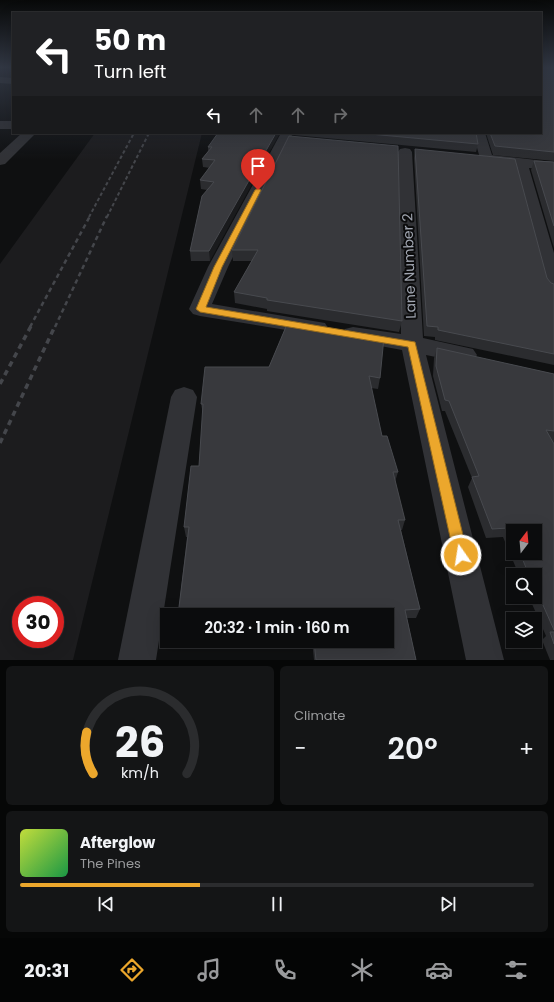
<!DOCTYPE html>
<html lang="en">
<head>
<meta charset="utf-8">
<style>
	body { margin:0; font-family:Poppins,sans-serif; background:#141516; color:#f1f3f6; height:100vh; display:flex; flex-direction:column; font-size:15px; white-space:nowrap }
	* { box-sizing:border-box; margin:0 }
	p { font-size:13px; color:#9a9b9d }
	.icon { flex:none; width:22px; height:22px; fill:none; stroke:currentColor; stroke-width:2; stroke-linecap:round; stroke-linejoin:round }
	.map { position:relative; height:660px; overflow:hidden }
	.sheet { display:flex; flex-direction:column; gap:6px; padding:6px; background:#060707; flex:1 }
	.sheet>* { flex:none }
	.hud { position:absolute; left:12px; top:12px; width:530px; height:122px; border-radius:0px; box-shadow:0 4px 16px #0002,0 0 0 1px #2b2c2e; background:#202124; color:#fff; overflow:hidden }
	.needle { width:26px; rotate:16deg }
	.controls { position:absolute; left:506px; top:524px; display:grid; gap:8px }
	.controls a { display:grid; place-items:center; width:36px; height:36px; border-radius:0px; background:#0b0c0d; box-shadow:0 4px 16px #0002,0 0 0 1px #2b2c2e; font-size:20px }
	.speed { position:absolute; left:12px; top:596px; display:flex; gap:8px; font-size:20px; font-weight:700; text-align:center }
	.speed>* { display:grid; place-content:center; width:52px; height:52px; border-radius:50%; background:#0b0c0d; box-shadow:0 4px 16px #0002,0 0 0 1px #2b2c2e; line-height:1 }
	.speed .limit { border:6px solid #d22; background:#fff; color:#111 }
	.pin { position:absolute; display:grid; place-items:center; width:34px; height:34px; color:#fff; margin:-41px -17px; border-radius:50% 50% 50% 0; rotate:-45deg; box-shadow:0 0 4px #0007 }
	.pin .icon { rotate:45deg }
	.me { position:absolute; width:44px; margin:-22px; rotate:347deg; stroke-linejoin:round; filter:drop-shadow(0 0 3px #0008) }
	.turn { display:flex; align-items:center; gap:14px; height:84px; padding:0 16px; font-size:18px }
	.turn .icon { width:52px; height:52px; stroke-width:2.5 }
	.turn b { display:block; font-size:28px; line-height:34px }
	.lanes { display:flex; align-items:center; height:38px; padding:0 16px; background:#0003; justify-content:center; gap:20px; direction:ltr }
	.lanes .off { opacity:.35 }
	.big { font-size:30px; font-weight:600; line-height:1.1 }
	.sheet .widget { flex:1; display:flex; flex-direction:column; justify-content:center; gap:6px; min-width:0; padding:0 14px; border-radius:6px; background:#141516 }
	.sheet .dial { align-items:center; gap:0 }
	.dial svg { height:104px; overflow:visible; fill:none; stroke:#2b2c2e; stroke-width:7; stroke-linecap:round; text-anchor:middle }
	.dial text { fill:#f1f3f6; stroke:none }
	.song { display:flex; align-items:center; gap:12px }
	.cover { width:48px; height:48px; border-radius:6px; background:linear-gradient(135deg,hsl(70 70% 55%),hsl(140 70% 35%)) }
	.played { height:4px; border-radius:2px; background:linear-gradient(90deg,#eca72c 35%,#2b2c2e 35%) }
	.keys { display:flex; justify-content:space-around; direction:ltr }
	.heat { display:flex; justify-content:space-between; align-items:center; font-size:22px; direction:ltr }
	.sheet .tiles { flex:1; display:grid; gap:6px; grid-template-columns:1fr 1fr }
	.widget:last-child { grid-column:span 2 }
	.trip { position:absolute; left:160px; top:608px; width:234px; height:40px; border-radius:0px; background:#0b0c0d; box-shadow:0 4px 16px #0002,0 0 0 1px #2b2c2e; font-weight:600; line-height:40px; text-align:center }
	.dock { display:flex; height:64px; justify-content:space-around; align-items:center; background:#040505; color:#9a9b9d }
	.dock .icon { width:28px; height:28px }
	.dock .on { color:#eca72c }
	.dock b { font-size:18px; color:#f1f3f6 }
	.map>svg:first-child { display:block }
	.built { fill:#1c1c1e; fill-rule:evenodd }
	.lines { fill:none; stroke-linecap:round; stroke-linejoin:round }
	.minor { fill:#313236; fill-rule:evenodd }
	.rail-far2 { stroke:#44464b; stroke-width:2; stroke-dasharray:3.5 2.5; stroke-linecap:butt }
	.rail-far1 { stroke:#44464b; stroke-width:2.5; stroke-dasharray:4.5 3.5; stroke-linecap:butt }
	.rail { stroke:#44464b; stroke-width:3.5; stroke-dasharray:5.5 4.5; stroke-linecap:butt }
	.wall { fill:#2b2c2f; fill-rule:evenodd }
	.shaded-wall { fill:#1a1b1d }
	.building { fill:#38393d; stroke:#484a4f }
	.route { fill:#eca72c; stroke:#996d1d }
	.labels { text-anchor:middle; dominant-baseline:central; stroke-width:4; stroke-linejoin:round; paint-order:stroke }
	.street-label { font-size:14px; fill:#a1a6b1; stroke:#0b0b0c }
</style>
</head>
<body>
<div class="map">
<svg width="554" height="660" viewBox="0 0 554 660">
	<rect width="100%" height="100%" fill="#0f1011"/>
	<path class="built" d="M95,133h107l-129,527h-73v-396zM21,605h34v34h-34z"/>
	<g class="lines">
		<g class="minor">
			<polygon points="0,77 13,78 13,84 0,83"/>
			<rect x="0" y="121" width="13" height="8"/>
			<polygon points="22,133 36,133 5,164 0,165 0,153"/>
			<polygon points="281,133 293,133 228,267 212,304 325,323 328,328 325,333 317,335 200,316 193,314 189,309 208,267"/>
			<polygon points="473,133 485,133 492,155 554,162 554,170 529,168 554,253 554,293 547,291 544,287 514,166 481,162"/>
			<polygon points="405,148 410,149 412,152 423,338 473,349 477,355 473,361 465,363 426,355 504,660 466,660 402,350 353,341 345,339 342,334 345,329 353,327 401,334 398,152 400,149"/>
			<polygon points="184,387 193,390 197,397 156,660 118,660 171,397 175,390"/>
		</g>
		<g class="rail-far2">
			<polyline points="89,217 134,133"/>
			<polyline points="107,217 149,133"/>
		</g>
		<g class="rail-far1">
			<polyline points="30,327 90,216"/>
			<polyline points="55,327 107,216"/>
		</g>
		<g class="rail">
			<polyline points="0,384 31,326"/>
			<polyline points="0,443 55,326"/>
		</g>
	</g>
	<g class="wall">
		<polygon points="554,68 554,161 493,155 486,133 541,133"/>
		<polygon points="218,133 210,261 191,261 190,251 207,190 201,189 200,180 210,168 203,167 202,159 208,151 208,147"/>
		<polygon points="293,133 476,133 478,144 476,152 294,135"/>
		<polygon points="289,136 402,321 399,332 267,311 267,309 235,303 234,292 252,261 233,261 232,250"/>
		<polygon points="415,149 547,278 551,283 554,284 554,365 435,340 435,337 424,336 414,158"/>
		<polygon points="534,161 554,162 554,248 531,170"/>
		<polygon points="288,322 380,378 378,389 371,388 382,436 398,472 395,482 405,520 402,530 401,530 420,609 416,618 407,618 416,660 314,660 312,641 387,641 387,615 178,615 187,537 186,537 184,527 199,466 203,414 201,404 269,367"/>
		<path d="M437,348l117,26v69h-1l1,1v216h-4l-8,-20 4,-4 -17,-39h6v-22h-16l-16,-38 -17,1 -18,-51 4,-9 -27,-67h-3l-9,-35 1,-18zM513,531l22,22h-22z"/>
	</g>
	<polygon class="shaded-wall" points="276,133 280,133 210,261 209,251"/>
	<g class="building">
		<polygon points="541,68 554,68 554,152 495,146 490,133 541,133"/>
		<polygon points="218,133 276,133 209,251 190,251 202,196 214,182 200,180 215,160 202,159 212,147 208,147"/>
		<polygon points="359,133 476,133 478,144"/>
		<polygon points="289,136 398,146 402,321 267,300 267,298 234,292 258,250 232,250"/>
		<polygon points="415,149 515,159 547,278 551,283 554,284 554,354 438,330 438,327 427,326"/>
		<polygon points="534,161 554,162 554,226"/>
		<polygon points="288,322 384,337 380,378 369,376 382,436 387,436 398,472 393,472 405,520 398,520 420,609 405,610 416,660 316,660 314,641 387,641 387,615 312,615 312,613 178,615 189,527 184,527 191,466 199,466 203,404 201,404 205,367 269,367"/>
		<polygon points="437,348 554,374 554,431 546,430 554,444 554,630 535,587 535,575 529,575 520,553 535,553 535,531 513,531 513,538 508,528 492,529 472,477 479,476 449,401 445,400 436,366"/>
		<polygon points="550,632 554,632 554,644"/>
	</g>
	<linearGradient id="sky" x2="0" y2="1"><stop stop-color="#080909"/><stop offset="0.42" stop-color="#313743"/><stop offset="1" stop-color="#313743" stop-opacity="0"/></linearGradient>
	<rect width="554" height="160" fill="url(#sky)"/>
	<polygon class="route" points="258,188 261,190 222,267 206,307 415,342 468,555 466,559 461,561 456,559 454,555 408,347 200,312 196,309 214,267 255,190"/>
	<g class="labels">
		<g class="street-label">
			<text transform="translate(409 266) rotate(-92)">Lane Number 2</text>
		</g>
	</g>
</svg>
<div class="controls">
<a><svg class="needle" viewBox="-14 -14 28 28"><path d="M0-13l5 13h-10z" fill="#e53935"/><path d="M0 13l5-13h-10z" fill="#9a9b9d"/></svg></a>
<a><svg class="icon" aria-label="search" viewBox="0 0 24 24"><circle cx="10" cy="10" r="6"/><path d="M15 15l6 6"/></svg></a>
<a><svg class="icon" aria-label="layers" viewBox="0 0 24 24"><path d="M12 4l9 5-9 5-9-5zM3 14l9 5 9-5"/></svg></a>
</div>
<div class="speed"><div class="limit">30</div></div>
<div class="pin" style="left:258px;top:190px;background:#d93025"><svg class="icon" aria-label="arrive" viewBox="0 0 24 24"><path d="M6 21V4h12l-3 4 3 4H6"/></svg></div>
<svg class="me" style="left:461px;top:555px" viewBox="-20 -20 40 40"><circle r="17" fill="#eca72c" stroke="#fff" stroke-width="3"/><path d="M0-11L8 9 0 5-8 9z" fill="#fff"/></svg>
<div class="trip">20:32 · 1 min · 160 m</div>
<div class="hud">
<div class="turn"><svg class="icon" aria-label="left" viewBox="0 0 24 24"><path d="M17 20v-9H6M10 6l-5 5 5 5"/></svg><div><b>50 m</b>Turn left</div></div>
<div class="lanes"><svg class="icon" aria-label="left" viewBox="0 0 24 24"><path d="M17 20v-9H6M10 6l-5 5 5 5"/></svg><svg class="icon off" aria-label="ahead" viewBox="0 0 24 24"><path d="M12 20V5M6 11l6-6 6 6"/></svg><svg class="icon off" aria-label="ahead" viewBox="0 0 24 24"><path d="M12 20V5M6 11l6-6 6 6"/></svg><svg class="icon off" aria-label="right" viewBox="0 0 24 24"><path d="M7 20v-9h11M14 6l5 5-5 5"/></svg></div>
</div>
</div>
<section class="sheet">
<div class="tiles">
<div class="widget dial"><svg viewBox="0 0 100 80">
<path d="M14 69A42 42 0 1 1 86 69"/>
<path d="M14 69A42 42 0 0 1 9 37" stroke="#eca72c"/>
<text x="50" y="56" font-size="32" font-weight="700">26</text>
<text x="50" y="72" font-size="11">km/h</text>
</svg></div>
<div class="widget"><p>Climate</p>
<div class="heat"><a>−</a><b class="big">20°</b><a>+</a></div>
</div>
<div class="widget">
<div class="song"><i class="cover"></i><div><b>Afterglow</b><p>The Pines</p></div></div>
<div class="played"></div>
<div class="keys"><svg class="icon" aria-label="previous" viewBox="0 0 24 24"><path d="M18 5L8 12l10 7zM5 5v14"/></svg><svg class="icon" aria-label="pause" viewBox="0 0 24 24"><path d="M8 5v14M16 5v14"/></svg><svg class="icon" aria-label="next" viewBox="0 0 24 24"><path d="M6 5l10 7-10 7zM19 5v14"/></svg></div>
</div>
</div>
</section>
<nav class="dock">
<b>20:31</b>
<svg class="icon on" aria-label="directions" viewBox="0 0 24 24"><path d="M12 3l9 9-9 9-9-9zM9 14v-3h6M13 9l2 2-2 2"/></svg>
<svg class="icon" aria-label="music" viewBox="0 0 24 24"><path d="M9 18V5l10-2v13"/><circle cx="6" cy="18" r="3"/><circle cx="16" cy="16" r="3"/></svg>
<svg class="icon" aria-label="phone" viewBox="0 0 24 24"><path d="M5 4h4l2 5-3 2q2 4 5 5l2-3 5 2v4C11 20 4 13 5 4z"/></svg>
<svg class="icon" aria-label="climate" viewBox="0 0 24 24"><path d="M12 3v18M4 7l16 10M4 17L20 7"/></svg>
<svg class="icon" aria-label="car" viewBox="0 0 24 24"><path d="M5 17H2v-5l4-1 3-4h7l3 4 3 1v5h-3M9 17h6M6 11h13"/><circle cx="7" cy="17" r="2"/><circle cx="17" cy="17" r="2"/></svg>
<svg class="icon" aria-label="filters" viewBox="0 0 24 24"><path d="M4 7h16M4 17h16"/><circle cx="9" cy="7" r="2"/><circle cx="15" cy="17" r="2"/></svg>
</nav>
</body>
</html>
